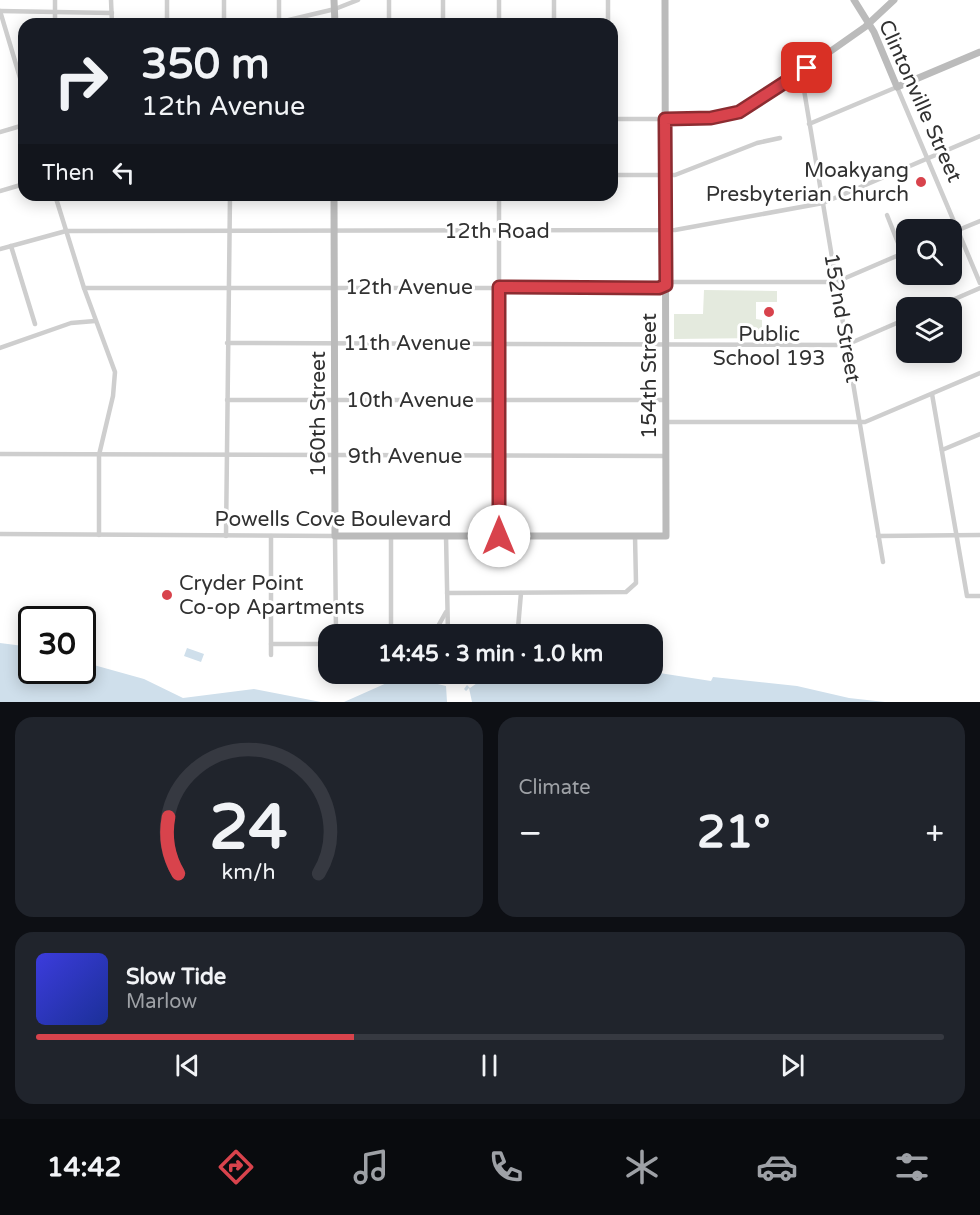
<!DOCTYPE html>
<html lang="en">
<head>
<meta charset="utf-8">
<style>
	body { margin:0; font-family:"Varela Round",sans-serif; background:#20242c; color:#f1f3f6; height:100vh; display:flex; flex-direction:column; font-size:22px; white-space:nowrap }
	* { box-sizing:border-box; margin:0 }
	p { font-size:20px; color:#9ea1a6 }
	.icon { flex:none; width:33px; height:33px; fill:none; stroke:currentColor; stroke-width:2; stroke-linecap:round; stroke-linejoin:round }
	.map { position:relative; height:702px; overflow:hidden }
	.drawer { display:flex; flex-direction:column; gap:15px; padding:15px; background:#0d0f14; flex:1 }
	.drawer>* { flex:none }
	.banner { position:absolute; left:18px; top:18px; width:600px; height:183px; border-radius:18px; box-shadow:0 3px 15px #0003; background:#171b24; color:#f1f3f6; overflow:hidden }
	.fabs { position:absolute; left:896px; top:219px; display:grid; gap:12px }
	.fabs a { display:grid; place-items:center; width:66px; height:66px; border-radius:12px; background:#171b24; box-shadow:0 3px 15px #0003; font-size:30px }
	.speed { position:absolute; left:18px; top:606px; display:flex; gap:12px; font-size:30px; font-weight:700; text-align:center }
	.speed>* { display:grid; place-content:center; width:78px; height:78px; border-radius:50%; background:#171b24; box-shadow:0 3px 15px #0003; line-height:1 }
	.speed .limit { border:3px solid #111; border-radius:9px; background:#fff; color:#111 }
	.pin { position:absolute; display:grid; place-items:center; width:51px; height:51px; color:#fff; margin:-26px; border-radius:12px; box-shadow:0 3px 9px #0006 }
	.me { position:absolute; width:66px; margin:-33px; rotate:0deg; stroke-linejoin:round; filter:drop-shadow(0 0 4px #0008) }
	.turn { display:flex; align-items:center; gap:21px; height:126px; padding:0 24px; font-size:27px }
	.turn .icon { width:78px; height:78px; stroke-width:2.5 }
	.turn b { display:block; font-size:42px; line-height:51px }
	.then { display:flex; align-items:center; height:57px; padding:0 24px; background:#0003; gap:12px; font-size:22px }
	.big { font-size:45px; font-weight:800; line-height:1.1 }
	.drawer .card { flex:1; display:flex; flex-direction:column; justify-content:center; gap:9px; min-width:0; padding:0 21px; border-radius:18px; background:#20242c }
	.drawer .dial { align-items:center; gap:0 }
	.dial svg { height:156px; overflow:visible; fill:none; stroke:#363941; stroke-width:7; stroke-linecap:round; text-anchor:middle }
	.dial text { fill:#f1f3f6; stroke:none }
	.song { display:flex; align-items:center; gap:18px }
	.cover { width:72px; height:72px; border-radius:9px; background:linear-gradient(135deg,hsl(240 70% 55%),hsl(230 70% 35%)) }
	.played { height:6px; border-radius:3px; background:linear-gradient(90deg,#d8434c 35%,#363941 35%) }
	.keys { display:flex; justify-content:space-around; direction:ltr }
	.heat { display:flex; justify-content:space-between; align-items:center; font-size:33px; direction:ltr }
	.drawer .tiles { flex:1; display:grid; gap:15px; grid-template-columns:1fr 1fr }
	.card:last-child { grid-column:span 2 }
	.trip { position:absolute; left:318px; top:624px; width:345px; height:60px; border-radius:18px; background:#171b24; box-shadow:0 3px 15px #0003; font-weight:800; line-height:60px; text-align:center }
	.tab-bar { display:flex; height:96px; justify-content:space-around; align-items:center; background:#090b0e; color:#9ea1a6 }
	.tab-bar .icon { width:42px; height:42px }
	.tab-bar .current { color:#d8434c }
	.tab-bar b { font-size:27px; color:#f1f3f6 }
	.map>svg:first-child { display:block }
	.green { fill:#e4eade }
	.water { fill:#cfdfeb }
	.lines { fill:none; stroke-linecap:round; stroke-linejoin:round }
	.street { stroke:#cecece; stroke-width:4.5 }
	.secondary { stroke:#bbb; stroke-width:7 }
	.route-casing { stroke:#8c2c31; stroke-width:15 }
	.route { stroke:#d8434c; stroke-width:10 }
	.poi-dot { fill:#d8434c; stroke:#fff; stroke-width:2 }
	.labels { text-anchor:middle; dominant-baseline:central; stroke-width:6; stroke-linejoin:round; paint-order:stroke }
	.street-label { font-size:21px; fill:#313131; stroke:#fff }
	.poi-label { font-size:21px; fill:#313131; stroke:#fff; text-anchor:end }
</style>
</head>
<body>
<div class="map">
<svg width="980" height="702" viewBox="0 0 980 702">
	<rect width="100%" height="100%" fill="#fff"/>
	<polygon class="green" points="704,290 777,291 777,302 756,302 756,319 762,320 762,338 674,339 674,314 703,314"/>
	<g class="water">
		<polygon points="0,643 31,647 32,670 82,670 83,662 144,679 183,698 254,689 321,702 0,702"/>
		<polygon points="187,648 204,654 201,662 184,656"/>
		<polygon points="653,672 711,681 713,677 797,686 849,698 885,702 472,702 469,688 466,691 464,689 467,685 470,688 490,674 611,674 628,680"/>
		<polygon points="425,681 446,686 447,702 344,702 389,682"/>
	</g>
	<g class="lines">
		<g class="street">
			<polyline points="111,0 112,24"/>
			<polyline points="224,0 224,24"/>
			<polyline points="279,0 279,21"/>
			<polyline points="389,0 389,24"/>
			<polyline points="443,0 443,24"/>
			<polyline points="608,0 608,24"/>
			<polyline points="0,11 112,13"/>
			<polyline points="0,11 24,91"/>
			<polyline points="55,24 55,0"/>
			<polyline points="167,24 167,0"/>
			<polyline points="272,24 335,9 358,0"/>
			<polyline points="499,24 499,0"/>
			<polyline points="554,24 554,0"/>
			<polyline points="801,72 883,562"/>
			<polyline points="612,119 665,119"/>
			<polyline points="809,124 897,87 980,283"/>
			<polyline points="0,132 24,125"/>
			<polyline points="612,175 675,175 757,143 780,138"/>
			<polyline points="0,191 24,184"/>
			<polyline points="55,195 84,288 115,372 113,396 99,455 99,535"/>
			<polyline points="887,215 902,253"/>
			<polyline points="951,233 980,221"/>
			<polyline points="11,246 35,324"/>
			<polyline points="0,249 66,231 675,230 823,203 980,136"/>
			<polyline points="84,288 659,288 671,282 836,282 906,252"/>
			<polyline points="934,308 980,288"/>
			<polyline points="227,343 846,345 906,319"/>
			<polyline points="0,348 71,323 95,321"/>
			<polyline points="932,394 967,596 980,596"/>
			<polyline points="227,400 666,400"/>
			<polyline points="666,422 865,422 980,373"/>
			<polyline points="942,450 980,434"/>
			<polyline points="0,454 666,456"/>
			<polyline points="0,534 335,536 336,634"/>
			<polyline points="226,536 230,195"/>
			<polyline points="391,536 391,634"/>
			<polyline points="446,536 448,634"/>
			<polyline points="499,536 499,195"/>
			<polyline points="878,536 980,535"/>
			<polyline points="447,593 626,592 636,583 635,536"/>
			<polyline points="336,634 383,634"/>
			<polyline points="423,634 437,628 446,612"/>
			<polyline points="511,634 518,628 521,593"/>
			<polyline points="271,644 328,644"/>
			<polyline points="271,655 271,536"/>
		</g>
		<g class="secondary">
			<polyline points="334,0 335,24"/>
			<polyline points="854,0 874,32 897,87 980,52"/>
			<polyline points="665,119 711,118 739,112 801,72 865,27 894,0"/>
			<polyline points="334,195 335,536 666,536 665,0"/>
		</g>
	</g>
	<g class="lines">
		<g class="route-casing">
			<polyline id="route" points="499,536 499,287 659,288 666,285 665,119 711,118 739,112 807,68"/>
		</g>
		<use href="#route" class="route"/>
	</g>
	<g class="poi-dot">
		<circle cx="921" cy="182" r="6"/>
		<circle cx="769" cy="312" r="6"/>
		<circle cx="167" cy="595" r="6"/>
	</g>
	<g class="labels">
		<g class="street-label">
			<text transform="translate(920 101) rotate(66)">Clintonville Street</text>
			<text x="497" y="231">12th Road</text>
			<text x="409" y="287">12th Avenue</text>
			<text transform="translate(842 318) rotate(80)">152nd Street</text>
			<text x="407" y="343">11th Avenue</text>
			<text transform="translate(649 376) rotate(-90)">154th Street</text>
			<text x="410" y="400">10th Avenue</text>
			<text transform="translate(318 414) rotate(-90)">160th Street</text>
			<text x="405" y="456">9th Avenue</text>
			<text x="333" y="519">Powells Cove Boulevard</text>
		</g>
		<g class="poi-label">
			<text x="909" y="170">Moakyang<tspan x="909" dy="24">Presbyterian Church</tspan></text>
			<text x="769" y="334" text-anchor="middle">Public<tspan x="769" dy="24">School 193</tspan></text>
			<text x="179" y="583" text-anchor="start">Cryder Point<tspan x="179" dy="24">Co-op Apartments</tspan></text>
		</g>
	</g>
</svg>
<div class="fabs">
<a><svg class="icon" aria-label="search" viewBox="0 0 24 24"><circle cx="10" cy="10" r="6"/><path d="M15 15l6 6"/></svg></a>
<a><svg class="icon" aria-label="layers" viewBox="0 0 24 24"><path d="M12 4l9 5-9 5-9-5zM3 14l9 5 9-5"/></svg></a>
</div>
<div class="speed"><div class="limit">30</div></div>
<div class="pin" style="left:807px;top:68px;background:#d93025"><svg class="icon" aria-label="arrive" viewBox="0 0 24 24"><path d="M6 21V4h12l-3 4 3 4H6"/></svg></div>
<svg class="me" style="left:499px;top:536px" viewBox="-20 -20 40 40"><circle r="19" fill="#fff"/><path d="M0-13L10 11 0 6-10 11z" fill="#d8434c"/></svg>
<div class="trip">14:45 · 3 min · 1.0 km</div>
<div class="banner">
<div class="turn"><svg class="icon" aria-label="right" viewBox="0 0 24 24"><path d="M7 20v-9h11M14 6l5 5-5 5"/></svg><div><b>350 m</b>12th Avenue</div></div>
<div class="then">Then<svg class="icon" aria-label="left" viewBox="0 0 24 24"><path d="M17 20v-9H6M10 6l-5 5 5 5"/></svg></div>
</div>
</div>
<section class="drawer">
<div class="tiles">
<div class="card dial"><svg viewBox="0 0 100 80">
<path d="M14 69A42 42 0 1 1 86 69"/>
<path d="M14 69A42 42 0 0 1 9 40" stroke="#d8434c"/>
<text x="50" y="56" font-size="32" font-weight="700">24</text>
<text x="50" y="72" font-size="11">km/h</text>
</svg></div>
<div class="card"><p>Climate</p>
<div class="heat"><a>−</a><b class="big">21°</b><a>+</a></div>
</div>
<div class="card">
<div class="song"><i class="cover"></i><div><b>Slow Tide</b><p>Marlow</p></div></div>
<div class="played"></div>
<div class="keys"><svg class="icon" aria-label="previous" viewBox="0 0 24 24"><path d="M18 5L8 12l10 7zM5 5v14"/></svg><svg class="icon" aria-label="pause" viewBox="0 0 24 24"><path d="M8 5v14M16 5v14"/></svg><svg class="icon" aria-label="next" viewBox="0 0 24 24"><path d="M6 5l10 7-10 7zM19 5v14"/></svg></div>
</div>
</div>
</section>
<nav class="tab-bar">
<b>14:42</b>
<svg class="icon current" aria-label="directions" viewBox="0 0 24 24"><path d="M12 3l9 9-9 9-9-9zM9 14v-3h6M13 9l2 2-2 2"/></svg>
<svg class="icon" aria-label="music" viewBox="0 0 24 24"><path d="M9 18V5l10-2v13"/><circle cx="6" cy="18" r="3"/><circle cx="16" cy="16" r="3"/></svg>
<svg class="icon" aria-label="phone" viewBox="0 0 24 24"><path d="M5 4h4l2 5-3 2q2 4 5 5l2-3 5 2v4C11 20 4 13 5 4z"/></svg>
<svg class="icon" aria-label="climate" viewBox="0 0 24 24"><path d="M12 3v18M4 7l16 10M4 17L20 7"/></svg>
<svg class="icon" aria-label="car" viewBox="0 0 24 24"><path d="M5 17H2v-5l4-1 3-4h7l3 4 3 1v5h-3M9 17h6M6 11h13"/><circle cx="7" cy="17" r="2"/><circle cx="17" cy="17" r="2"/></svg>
<svg class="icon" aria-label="filters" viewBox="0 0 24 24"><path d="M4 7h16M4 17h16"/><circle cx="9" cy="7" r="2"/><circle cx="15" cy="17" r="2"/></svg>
</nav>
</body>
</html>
